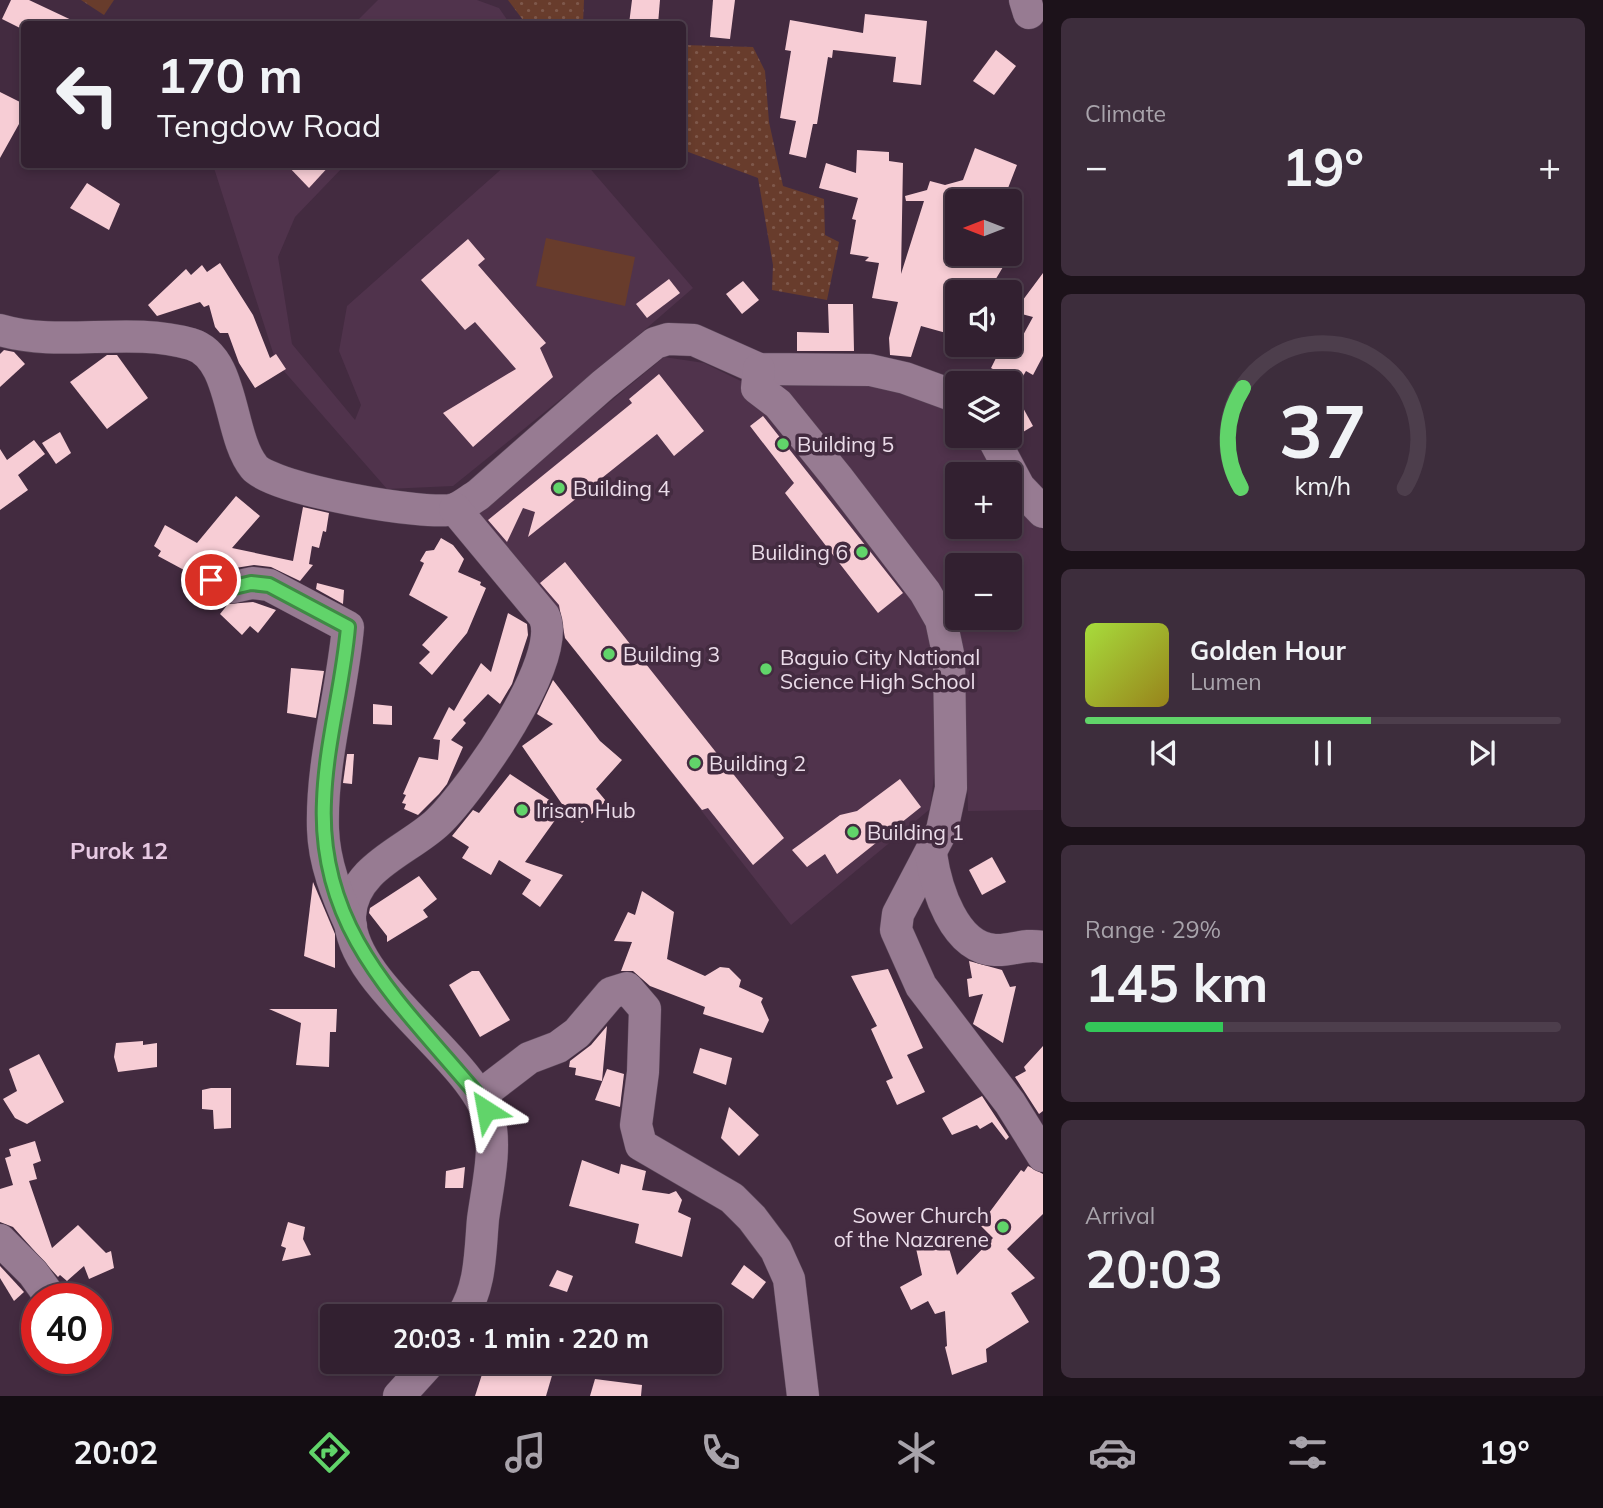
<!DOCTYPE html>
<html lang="en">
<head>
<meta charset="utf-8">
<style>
	body { margin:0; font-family:Mulish,sans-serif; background:#3d2d3c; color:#f1f3f6; height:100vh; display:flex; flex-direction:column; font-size:26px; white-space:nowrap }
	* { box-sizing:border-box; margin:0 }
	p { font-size:23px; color:#a8a3ab }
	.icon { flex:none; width:38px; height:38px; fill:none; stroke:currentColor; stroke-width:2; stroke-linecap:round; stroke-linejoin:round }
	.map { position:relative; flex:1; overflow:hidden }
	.panel { display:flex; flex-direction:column; gap:18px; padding:18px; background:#1c121a; width:560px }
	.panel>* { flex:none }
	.guide { position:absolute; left:21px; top:21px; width:665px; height:147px; border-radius:7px; box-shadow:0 4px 10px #0003,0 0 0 2px #4d3e4c; background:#322030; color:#f1f3f6; overflow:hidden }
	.needle { width:46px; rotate:270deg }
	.buttons { position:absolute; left:945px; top:189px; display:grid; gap:14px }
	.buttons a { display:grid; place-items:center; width:77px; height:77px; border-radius:7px; background:#322030; box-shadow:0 4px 10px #0003,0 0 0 2px #4d3e4c; font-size:35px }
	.speed { position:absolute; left:21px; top:1283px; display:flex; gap:14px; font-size:35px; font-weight:700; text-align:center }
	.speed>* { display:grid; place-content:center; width:91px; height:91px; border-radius:50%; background:#322030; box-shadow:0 4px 10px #0003,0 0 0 2px #4d3e4c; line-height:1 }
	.speed .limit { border:10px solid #d22; background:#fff; color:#111 }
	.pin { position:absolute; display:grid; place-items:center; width:60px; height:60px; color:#fff; margin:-30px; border:4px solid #fff; border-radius:50%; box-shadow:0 2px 7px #0007 }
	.me { position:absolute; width:77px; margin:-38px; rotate:326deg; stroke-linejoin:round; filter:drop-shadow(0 0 5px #0008) }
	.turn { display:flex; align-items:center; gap:24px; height:147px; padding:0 21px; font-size:32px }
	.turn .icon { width:91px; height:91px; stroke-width:2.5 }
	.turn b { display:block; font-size:49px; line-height:60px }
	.big { font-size:52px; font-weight:700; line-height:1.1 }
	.panel .tile { flex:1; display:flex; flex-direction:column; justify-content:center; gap:10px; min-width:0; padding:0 24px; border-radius:10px; background:#3d2d3c }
	.panel .dial { align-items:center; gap:0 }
	.dial svg { height:182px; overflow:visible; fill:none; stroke:#4d3e4c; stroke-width:7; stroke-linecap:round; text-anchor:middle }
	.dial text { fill:#f1f3f6; stroke:none }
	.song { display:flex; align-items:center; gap:21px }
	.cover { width:84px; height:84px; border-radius:10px; background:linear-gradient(135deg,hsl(80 70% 55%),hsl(50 70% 35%)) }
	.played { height:7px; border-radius:4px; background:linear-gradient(90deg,#61d46a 60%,#4d3e4c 60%) }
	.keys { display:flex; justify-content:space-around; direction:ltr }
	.heat { display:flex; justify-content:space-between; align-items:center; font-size:38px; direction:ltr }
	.charge { height:10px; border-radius:5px; background:linear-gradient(90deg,#34c759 29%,#4d3e4c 0) }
	.trip { position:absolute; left:320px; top:1304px; width:402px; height:70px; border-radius:7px; background:#322030; box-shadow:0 4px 10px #0003,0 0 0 2px #4d3e4c; font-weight:700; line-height:70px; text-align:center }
	.dock { display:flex; height:112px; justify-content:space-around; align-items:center; background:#140d13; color:#a8a3ab }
	.dock .icon { width:49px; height:49px }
	.dock .selected { color:#61d46a }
	.dock b { font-size:32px; color:#f1f3f6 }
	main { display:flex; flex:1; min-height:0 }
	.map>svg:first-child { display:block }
	.built { fill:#50334c; fill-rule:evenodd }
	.grass { fill:url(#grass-dots) }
	.forest { fill:url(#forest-firs) }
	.pitch { fill:#683c2c }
	.building { fill:#f7cdd5 }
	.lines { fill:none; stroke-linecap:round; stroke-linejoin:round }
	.minor-casing { stroke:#5b4759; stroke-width:33 }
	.minor { stroke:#977b92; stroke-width:32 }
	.route-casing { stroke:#3f8a45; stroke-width:18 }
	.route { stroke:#61d46a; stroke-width:12 }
	.poi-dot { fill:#61d46a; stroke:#432b40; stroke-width:2.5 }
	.labels { text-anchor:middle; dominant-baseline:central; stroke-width:7; stroke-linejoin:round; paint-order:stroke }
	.poi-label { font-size:21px; fill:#ebdce9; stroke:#432b40; text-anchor:start }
	.neighbourhood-label { font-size:23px; font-weight:bold; fill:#e7c9e2; stroke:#432b40 }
</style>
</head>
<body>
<main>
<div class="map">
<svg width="1043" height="1396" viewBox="0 0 1043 1396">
	<defs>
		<pattern id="grass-dots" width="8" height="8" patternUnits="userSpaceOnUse" patternTransform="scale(1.75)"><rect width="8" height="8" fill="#683c2c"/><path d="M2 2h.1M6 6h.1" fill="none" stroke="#7e584b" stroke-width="1.8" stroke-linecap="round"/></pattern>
		<pattern id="forest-firs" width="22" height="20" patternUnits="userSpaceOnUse" patternTransform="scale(1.75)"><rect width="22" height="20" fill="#683c2c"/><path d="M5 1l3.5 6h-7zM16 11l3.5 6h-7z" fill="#7e584b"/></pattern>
	</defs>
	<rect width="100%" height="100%" fill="#432b40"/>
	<g class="built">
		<polygon points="378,0 477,0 499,8 510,24 354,24"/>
		<polygon points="217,164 345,165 295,217 278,257 292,344 355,420 361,405 339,351 347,306 506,165 587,165 693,288 618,353 453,486 387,489 276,362 214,168"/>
		<polygon points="664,357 704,363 753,387 916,582 943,700 930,809 791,925 471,517"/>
		<path d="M865,382l81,24 11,9v21h21l21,38h-42v53h53v-33l18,24 15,12v280l-75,1 -4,-153 -195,-272zM957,565h53v53h-53z"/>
	</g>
	<g class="grass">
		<polygon points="508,0 584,0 583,24 526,24"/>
		<polygon points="682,45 753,47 765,71 769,122 783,186 824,199 825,235 839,242 827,300 772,290 773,265 758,178 683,150"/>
	</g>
	<polygon class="forest" points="81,0 114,0 104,15"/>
	<polygon class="pitch" points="546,238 635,257 625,306 536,286"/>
	<g class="building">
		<polygon points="11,0 29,0 80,24 24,24 24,30 2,19"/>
		<polygon points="632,0 660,0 658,24 629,24"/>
		<polygon points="713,0 735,0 730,39 710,37"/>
		<polygon points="865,14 927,21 921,85 893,82 896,57 833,50 832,58 828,57 817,124 813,124 806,158 789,154 796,121 780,118 791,51 785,50 790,20 863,33"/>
		<polygon points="996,50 1016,66 994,95 973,81"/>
		<polygon points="0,92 24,104 24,127 19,124 0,158"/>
		<polygon points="975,148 1017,165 1003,201 953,201 954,227 949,254 994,254 994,258 1006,262 988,292 957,292 957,336 921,326 911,357 890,355 889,338 898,302 872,298 879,263 865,261 869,257 850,254 856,220 852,219 858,198 819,188 826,163 856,173 857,150 889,152 889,161 903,163 901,274 924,201 906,201 905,196 927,190 930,181 945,185 963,180"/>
		<polygon points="286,164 331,164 309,188"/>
		<polygon points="87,183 120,204 109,230 70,208"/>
		<polygon points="468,239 485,259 478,265 546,343 540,348 553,377 473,447 443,413 516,369 475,322 465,330 421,280"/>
		<polygon points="220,263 253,315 270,358 276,354 286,369 255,388 239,363 228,333 220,333 215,327 209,305 204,307 200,302 157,316 148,305 186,269 191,275 202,265 207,272"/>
		<polygon points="1043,273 1043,356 1033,375 1026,371 1019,383 996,383 1004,375 991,368 998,354 1010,359 1033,317 1014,312"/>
		<polygon points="669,279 680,293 647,318 636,304"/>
		<polygon points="743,281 759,300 742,314 726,294"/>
		<polygon points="828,304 853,304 854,351 797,351 797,332 829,333"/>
		<polygon points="4,350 14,352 25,364 0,387 0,354"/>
		<polygon points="107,355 117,355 148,398 107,429 70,382"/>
		<polygon points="659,374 704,431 674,456 657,434 528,537 535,512 523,508 507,542 488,520 632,403 629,399"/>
		<polygon points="1010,384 1033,426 1018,435 1010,416"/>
		<polygon points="763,416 903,593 878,613 785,493 794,483 750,426"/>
		<polygon points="60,432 71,453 56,464 42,443"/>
		<polygon points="34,440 45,454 18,475 28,490 0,510 0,449 7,460"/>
		<polygon points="236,496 260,516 232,548 293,561 303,507 329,513 326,532 323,531 319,548 312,546 309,564 313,565 300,581 271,567 254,565 235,568 208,562 194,574 194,586 181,580 184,570 158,556 161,551 154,546 165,525 197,543"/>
		<polygon points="441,538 453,545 464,559 458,572 481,582 480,585 486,588 467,633 432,675 419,663 430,652 422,645 448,617 409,595 424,563 420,561 426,551 434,550"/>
		<polygon points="565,562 784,838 753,865 708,808 702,810 565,638 559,605 540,583"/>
		<polygon points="317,583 344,590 343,604 316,589"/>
		<polygon points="253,602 276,610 258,633 250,626 242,635 220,614 228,604"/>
		<polygon points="508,613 527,624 528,635 512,684 500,704 488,694 463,720 466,723 451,740 463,747 447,784 439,794 418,815 404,809 406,804 402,803 406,795 403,794 419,757 438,760 440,740 433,739 449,707 454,711 481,663 491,672"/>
		<polygon points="291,668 324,671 316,718 287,713"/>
		<polygon points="553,680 600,741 622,760 596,789 606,801 582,823 564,807 522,746 553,724 537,714"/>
		<polygon points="373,704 392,706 392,725 373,724"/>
		<polygon points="347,754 354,754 352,784 343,783"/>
		<polygon points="510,774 563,809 525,862 563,875 540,907 522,894 531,880 499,860 491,875 462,858 469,847 452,836 473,810 479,813"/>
		<polygon points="900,779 921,807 837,874 825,854 807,867 792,850 840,815 857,811"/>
		<polygon points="992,857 1006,882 982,895 969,870"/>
		<polygon points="419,876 437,899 423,910 428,917 387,942 387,936 369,913 370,908"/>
		<polygon points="313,882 335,934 335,968 304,956"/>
		<polygon points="642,891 674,912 667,959 705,976 720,967 729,968 741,980 739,987 763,998 761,1002 769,1020 763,1033 703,1014 705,1007 650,986 633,971 621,971 632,942 614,941 628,912 635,915"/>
		<polygon points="969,961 1002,970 1010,987 1016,986 1003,1043 973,1024 983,994 969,997 967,979 972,978"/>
		<polygon points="888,969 923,1048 907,1055 925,1092 897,1105 886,1081 893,1078 871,1029 877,1026 851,976"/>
		<polygon points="472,971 479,971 510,1020 480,1037 449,985"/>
		<polygon points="269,1009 337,1009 336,1032 330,1032 329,1067 296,1065 301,1023"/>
		<polygon points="607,1026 602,1081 575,1075 576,1068 569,1067 570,1061 591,1045"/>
		<polygon points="143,1041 143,1045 157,1043 157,1067 118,1072 114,1057 116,1043"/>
		<polygon points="1043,1046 1043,1111 1039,1114 1015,1077 1026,1071 1024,1067"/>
		<polygon points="700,1048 732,1058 726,1085 693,1073"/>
		<polygon points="39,1054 64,1102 27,1124 15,1118 3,1099 17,1091 9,1069"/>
		<polygon points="607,1069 624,1074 620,1107 595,1100"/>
		<polygon points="211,1088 231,1088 231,1128 214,1129 213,1110 202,1109 202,1090"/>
		<polygon points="982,1096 1009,1137 1006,1140 992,1122 980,1129 977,1125 952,1135 942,1118"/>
		<polygon points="729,1107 759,1135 739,1156 721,1138"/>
		<polygon points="35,1141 41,1161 33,1164 37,1179 29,1181 52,1248 78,1225 106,1253 111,1251 114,1268 89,1279 84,1266 67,1281 60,1275 58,1277 13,1227 0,1222 0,1189 13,1185 5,1158 11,1156 9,1149"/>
		<polygon points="582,1160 619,1174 621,1164 646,1171 642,1190 669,1194 676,1191 682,1200 678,1212 691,1218 682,1257 635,1243 639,1224 569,1206"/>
		<polygon points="1028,1166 1043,1174 1043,1214 1007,1249 1035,1278 1011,1293 1029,1322 986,1349 987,1362 952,1375 945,1347 947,1346 945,1311 935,1314 928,1301 911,1310 900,1287 922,1275 915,1244 945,1235 957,1275 993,1238 980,1225 1021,1170 1024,1172"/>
		<polygon points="465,1167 463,1188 445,1188 446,1171"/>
		<polygon points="288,1222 305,1227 303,1239 311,1255 282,1261 286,1248 281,1246"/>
		<polygon points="744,1265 766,1282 753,1299 731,1284"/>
		<polygon points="0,1266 24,1292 14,1301 0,1278"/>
		<polygon points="557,1270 573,1276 567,1292 549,1286"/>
		<polygon points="486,1362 556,1362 546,1396 475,1396"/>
		<polygon points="595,1379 642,1385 641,1396 590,1396"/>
	</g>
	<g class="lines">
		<g class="minor-casing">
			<g id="minor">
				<polyline points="1025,0 1029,13"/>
				<path d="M0,330c61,18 128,-4 191,14 44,13 37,91 63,123 17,22 174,50 201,42 8,-3 16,-10 23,-14l125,-110 52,-42 13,-4 26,1 65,29 111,1 35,8 52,19"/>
				<polyline points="759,369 757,388 778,404 837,477 925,592 941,620 949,658 951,788 942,830 898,914 896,930 921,986 1010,1103 1043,1156"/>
				<polyline points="992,436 1019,487 1043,512"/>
				<path d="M455,509l89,107c21,43 -74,175 -106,206 -29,28 -86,45 -88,94 -2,67 121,140 139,202 8,30 -2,71 -6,101 -3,33 -2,68 -21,97"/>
				<path d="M211,580l23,7 18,-4 17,2 79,42c-6,67 -27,134 -25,202 1,34 14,66 28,97"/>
				<path d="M931,854c5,34 23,94 64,96 18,1 28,-7 48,-3"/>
				<polyline points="486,1110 486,1091 529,1058 558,1047 577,1033 611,993 627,988 645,1009 643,1072 636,1125 641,1145 732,1198 752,1218 776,1250 789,1279 803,1396"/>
				<polyline points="0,1240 33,1273 51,1298"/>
				<polyline points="399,1396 430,1362"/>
			</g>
		</g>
		<use href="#minor" class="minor"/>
	</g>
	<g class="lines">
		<g class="route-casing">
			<path id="route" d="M211,580l23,7 17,-4 18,2 79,42c-5,59 -22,115 -24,174 -6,130 76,201 152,292l10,17"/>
		</g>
		<use href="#route" class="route"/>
	</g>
	<g class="poi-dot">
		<circle cx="783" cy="444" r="7"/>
		<circle cx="559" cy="488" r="7"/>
		<circle cx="862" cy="552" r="7"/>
		<circle cx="609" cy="654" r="7"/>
		<circle cx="766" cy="669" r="7"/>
		<circle cx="695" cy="763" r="7"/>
		<circle cx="522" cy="810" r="7"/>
		<circle cx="853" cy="832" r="7"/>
		<circle cx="1003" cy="1227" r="7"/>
	</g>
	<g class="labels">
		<g class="poi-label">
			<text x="797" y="444">Building 5</text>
			<text x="573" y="488">Building 4</text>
			<text x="848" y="552" text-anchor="end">Building 6</text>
			<text x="623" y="654">Building 3</text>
			<text x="780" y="657">Baguio City National<tspan x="780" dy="24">Science High School</tspan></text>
			<text x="709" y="763">Building 2</text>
			<text x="536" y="810">Irisan Hub</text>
			<text x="867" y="832">Building 1</text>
			<text x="989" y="1215" text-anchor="end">Sower Church<tspan x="989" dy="24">of the Nazarene</tspan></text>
		</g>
		<g class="neighbourhood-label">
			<text x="119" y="850">Purok 12</text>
		</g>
	</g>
</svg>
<div class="buttons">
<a><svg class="needle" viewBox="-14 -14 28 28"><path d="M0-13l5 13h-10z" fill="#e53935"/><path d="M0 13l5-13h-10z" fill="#a8a3ab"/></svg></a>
<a><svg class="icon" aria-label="sound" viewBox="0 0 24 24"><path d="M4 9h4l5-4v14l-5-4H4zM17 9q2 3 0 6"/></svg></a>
<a><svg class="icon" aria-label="layers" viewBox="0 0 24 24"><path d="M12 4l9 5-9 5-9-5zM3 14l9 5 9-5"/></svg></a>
<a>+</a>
<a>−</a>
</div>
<div class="speed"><div class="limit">40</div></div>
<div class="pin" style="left:211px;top:580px;background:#d93025"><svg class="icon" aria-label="arrive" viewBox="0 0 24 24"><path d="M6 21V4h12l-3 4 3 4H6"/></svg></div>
<svg class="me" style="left:486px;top:1110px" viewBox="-20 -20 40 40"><path d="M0-17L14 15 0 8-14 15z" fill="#61d46a" stroke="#fff" stroke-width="4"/></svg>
<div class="trip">20:03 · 1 min · 220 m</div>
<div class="guide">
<div class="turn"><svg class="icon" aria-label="left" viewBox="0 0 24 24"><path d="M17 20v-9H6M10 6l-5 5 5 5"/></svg><div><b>170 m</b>Tengdow Road</div></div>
</div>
</div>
<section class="panel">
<div class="tile"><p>Climate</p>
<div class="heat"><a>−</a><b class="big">19°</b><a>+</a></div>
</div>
<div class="tile dial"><svg viewBox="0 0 100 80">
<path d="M14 69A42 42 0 1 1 86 69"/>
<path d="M14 69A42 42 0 0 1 15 25" stroke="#61d46a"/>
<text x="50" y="56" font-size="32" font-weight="700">37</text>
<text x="50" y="72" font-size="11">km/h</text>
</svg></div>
<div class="tile">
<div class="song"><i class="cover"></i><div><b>Golden Hour</b><p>Lumen</p></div></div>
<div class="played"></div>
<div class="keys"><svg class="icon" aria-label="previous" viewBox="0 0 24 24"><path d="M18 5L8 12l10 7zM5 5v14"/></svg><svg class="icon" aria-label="pause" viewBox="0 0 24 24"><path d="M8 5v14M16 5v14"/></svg><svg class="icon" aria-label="next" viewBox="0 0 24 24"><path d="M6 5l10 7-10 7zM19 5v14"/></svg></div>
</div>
<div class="tile"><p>Range · 29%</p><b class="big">145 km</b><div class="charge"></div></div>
<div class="tile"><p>Arrival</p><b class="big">20:03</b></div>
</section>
</main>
<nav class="dock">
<b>20:02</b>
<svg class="icon selected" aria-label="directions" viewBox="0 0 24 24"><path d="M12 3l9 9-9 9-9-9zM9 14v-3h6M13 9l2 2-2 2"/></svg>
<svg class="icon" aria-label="music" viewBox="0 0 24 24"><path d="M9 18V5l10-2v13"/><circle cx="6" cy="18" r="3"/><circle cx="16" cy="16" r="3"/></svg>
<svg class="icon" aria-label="phone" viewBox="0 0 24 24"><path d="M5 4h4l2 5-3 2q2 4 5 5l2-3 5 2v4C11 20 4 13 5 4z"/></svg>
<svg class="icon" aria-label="climate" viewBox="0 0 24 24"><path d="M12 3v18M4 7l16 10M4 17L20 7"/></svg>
<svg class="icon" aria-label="car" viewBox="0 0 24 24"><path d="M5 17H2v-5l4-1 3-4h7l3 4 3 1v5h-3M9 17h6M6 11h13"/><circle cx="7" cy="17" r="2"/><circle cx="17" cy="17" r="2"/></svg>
<svg class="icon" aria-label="filters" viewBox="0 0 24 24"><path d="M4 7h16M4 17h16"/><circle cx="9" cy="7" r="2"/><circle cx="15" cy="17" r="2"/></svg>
<b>19°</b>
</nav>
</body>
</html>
